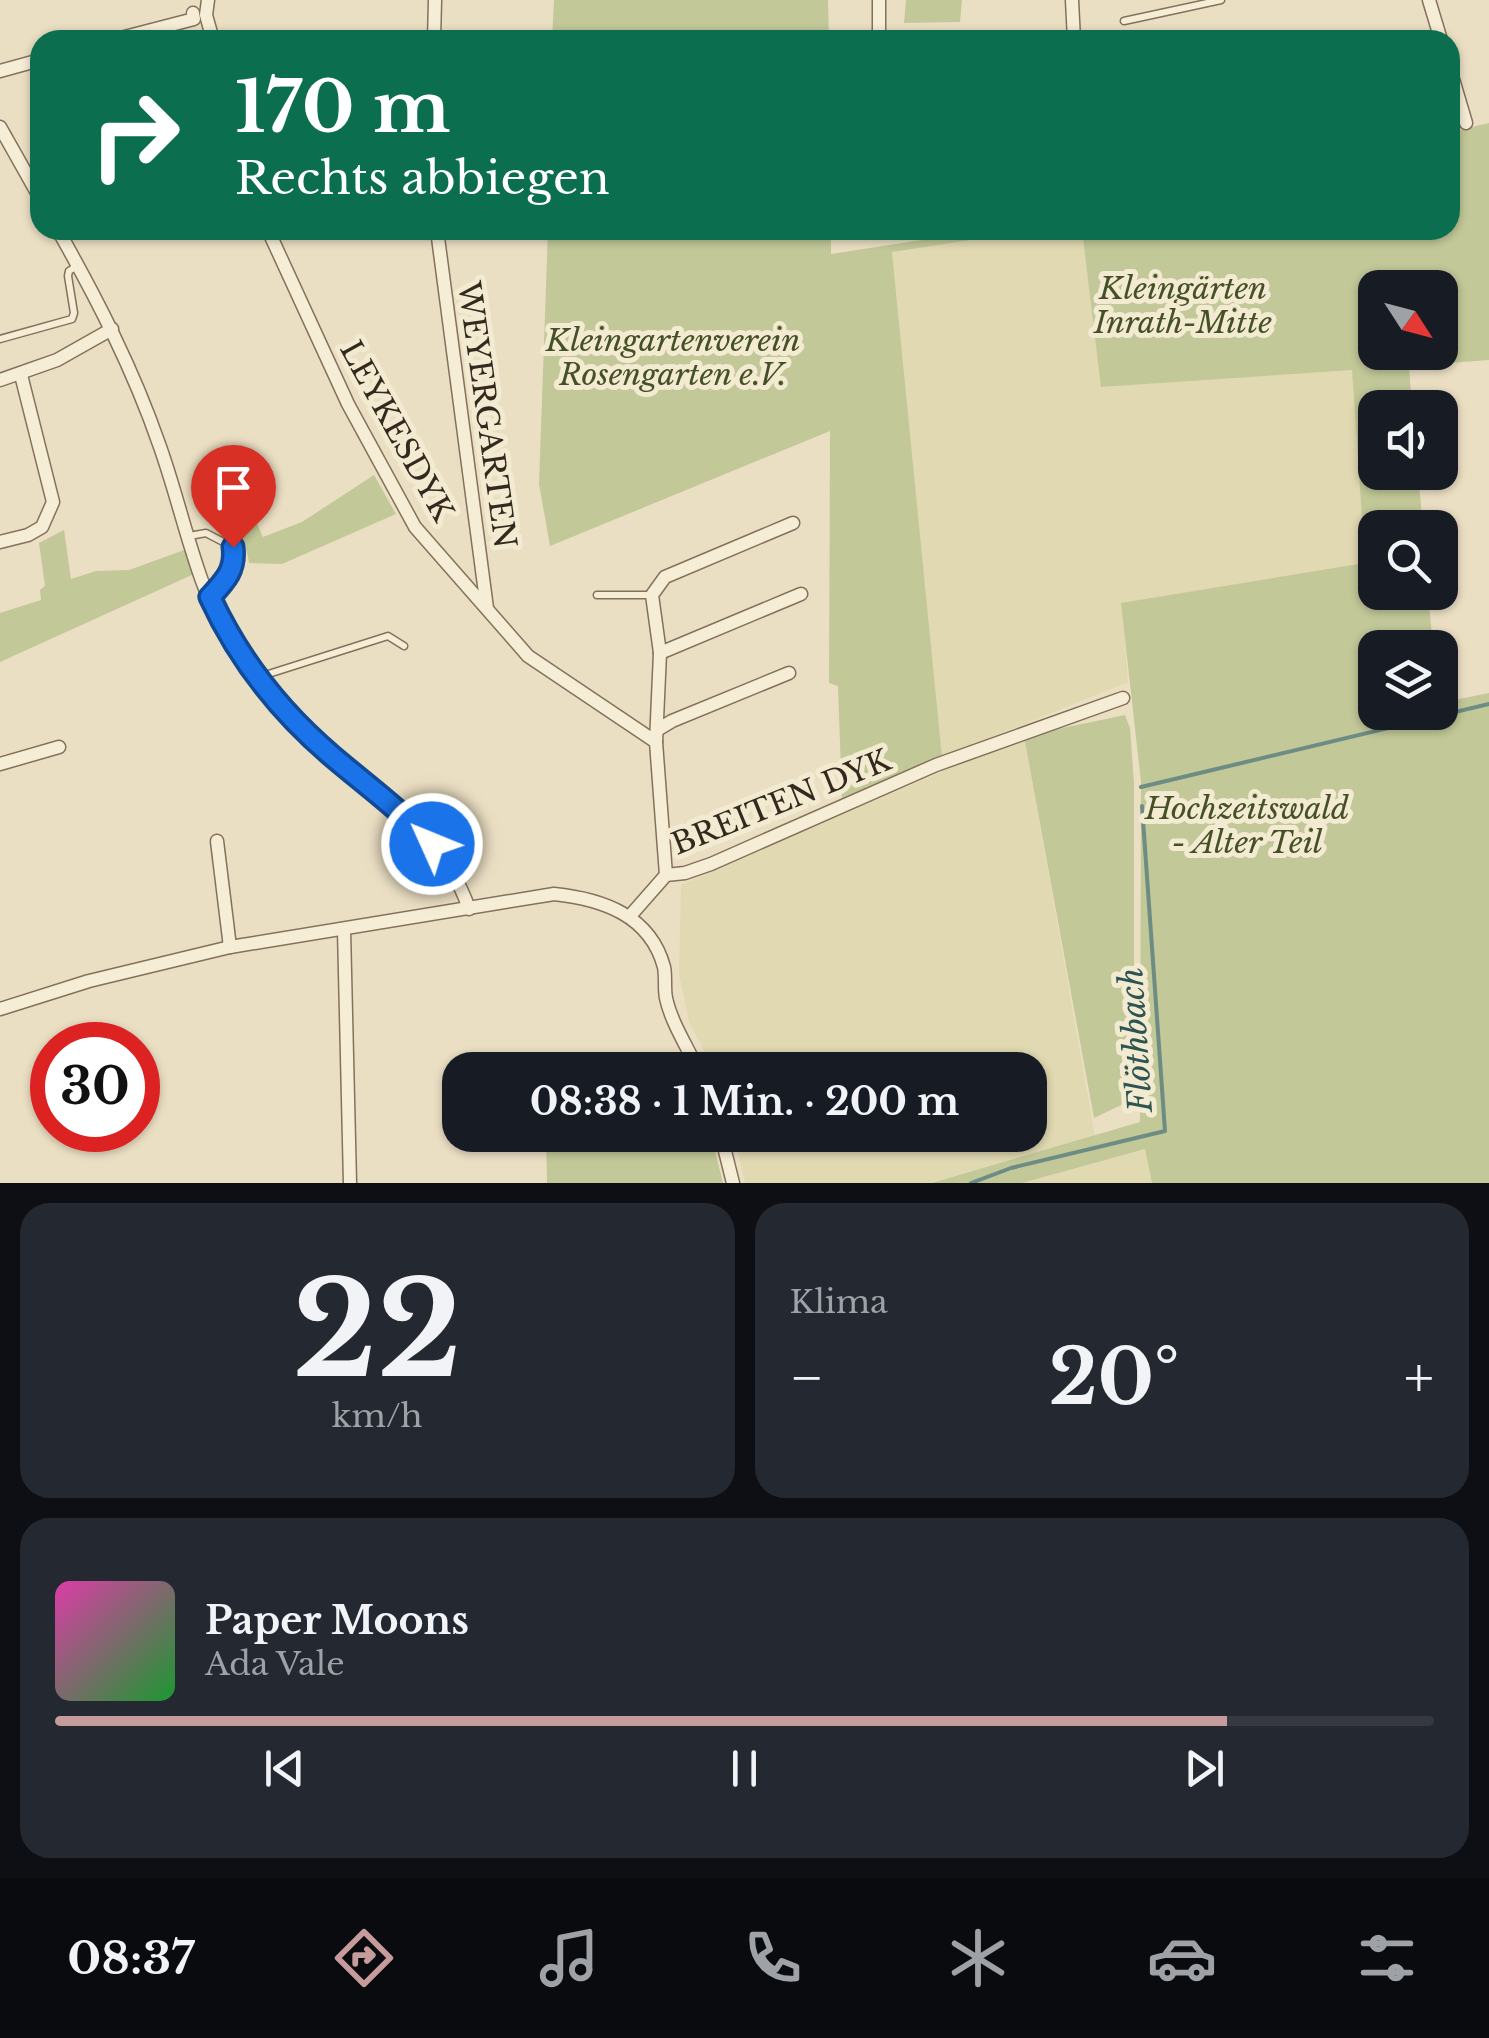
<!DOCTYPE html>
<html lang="de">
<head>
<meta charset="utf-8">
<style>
	body { margin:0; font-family:"Libre Baskerville",serif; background:#242831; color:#f1f3f6; height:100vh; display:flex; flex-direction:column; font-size:38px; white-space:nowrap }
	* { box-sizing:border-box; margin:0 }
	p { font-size:32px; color:#9ea1a6 }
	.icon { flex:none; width:55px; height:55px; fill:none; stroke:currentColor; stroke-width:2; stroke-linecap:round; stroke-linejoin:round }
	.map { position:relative; height:1183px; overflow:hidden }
	.details { display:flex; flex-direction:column; gap:20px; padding:20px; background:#0d0f14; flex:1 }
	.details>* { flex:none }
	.banner { position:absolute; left:30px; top:30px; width:1430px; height:210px; border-radius:30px; box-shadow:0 2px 8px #0004; background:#0b6e4f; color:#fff; overflow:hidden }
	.needle { width:65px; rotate:126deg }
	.buttons { position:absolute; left:1358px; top:270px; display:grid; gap:20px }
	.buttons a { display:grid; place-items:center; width:100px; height:100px; border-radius:20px; background:#171b24; box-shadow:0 2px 8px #0004; font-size:50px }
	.speed { position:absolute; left:30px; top:1022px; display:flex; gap:20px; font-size:50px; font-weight:700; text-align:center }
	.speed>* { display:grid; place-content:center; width:130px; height:130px; border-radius:50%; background:#171b24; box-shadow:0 2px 8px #0004; line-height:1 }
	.speed .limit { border:15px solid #d22; background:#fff; color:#111 }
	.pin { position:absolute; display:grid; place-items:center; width:85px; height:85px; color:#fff; margin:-102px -42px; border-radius:50% 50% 50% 0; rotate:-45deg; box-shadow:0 0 10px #0007 }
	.pin .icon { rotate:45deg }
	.me { position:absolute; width:110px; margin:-55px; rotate:314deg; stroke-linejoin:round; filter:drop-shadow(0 0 8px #0008) }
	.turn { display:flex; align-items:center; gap:35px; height:210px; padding:0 40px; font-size:45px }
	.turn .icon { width:130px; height:130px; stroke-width:2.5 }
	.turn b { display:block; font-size:70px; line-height:85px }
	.big { font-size:75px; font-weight:700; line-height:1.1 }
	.details .card { flex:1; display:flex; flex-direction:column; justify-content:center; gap:15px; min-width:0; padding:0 35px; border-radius:30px; background:#242831 }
	.details .dial { align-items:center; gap:0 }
	.dial b { font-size:130px; line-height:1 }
	.song { display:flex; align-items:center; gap:30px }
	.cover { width:120px; height:120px; border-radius:15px; background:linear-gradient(135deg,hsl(320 70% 55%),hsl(130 70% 35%)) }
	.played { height:10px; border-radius:5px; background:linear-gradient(90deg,#c59b9c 85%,#363941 85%) }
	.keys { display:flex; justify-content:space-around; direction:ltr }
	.heat { display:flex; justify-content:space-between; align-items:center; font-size:55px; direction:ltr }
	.details .tiles { flex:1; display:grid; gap:20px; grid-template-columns:1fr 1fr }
	.card:last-child { grid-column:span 2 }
	.trip { position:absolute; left:442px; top:1052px; width:605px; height:100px; border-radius:30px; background:#171b24; box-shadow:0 2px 8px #0004; font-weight:700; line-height:100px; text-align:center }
	.tab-bar { display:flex; height:160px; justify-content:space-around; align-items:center; background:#090b0e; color:#9ea1a6 }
	.tab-bar .icon { width:70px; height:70px }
	.tab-bar .selected { color:#c59b9c }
	.tab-bar b { font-size:45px; color:#f1f3f6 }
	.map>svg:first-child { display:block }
	.farmland { fill:#e0d9b1 }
	.green { fill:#c2c898; fill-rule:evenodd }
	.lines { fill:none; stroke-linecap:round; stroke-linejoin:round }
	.stream { stroke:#6d8c84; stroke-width:4 }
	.service-casing { stroke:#84715b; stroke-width:9 }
	.minor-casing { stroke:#84715b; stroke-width:15 }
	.service { stroke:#f6edd6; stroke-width:6 }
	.minor { stroke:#f6edd6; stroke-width:12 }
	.route-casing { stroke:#114b97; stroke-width:25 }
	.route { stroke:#1a73e8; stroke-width:18 }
	.labels { text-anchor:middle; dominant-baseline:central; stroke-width:10; stroke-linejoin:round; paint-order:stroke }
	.park-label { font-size:30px; font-style:italic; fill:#455026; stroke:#f3ead2 }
	.street-label { font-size:30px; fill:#35291e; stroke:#f3ead2 }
	.water-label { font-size:32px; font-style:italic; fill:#2e5452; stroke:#f3ead2 }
</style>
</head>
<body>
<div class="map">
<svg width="1489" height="1183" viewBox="0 0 1489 1183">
	<rect width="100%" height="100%" fill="#ebdfc3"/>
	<g class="farmland">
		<polygon points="1036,230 1082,230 1102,387 1352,369 1365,564 1122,603 1128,682 942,757 892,251"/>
		<polygon points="1024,736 1095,1136 932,1183 745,1183 734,1135 1030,1135 1030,1070 714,1070 689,1022 679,974 681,885"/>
		<polygon points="1145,1149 1152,1183 1022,1183"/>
	</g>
	<g class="green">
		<polygon points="554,0 828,0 829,40 552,40"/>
		<polygon points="906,0 962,0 960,22 904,23"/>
		<path d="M1489,123v237l-80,6 3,41 -37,1v64l43,1 5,54 -48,1v64l53,1 5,54 -58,1v64h65v-9l49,-10v490h-337l-7,-34 -123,34h-90l208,-61 1,-340 -20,-179 244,-40 -13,-193 -251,17 -19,-157h368v-98zM1375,288h65v64h-65z"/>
		<polygon points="548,230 831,230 831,254 986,230 1036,230 892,252 942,757 842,799 838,686 829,683 830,431 550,546 539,484"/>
		<path d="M374,475l22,39 -114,50 -33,-1c-3,-26 -16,-33 -39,-42l11,-16 18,-1 15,13 9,20 39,-15z"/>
		<polygon points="64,530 71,579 96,571 129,570 187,549 194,574 0,662 0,613 41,600 40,590 45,586 39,543"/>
		<polygon points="1125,715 1130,728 1134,783 1134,1099 1094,1118 1024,736"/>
		<polygon points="546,1135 711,1135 723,1183 547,1183"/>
	</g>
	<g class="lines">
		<g class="stream">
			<polyline points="1141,787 1489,704"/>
			<polyline points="971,1183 1011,1168 1165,1131 1142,806"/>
		</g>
		<g class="service-casing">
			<g id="service">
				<polyline points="1124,21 1221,0"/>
				<polyline points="880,37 953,40"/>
				<polyline points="0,339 72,319 74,313 68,276 69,271 77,266"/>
				<path d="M189,536l17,-3 27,14c3,22 -8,34 -23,50"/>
				<polyline points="597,595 650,595"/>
				<polyline points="259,677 388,636 404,646"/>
			</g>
		</g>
		<g class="minor-casing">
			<g id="minor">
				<polyline points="208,0 206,15 213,40"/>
				<polyline points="1072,0 1074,40"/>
				<polyline points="1429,0 1441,40"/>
				<polyline points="113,40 194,19 193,13"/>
				<polyline points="434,40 435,0"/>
				<polyline points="879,40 879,0"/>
				<polyline points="1450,69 1466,123"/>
				<polyline points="0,71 40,60"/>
				<polyline points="0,127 40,198"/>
				<path d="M58,230c39,69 75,139 101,214 24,66 36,141 73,201 12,18 28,37 42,54 61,73 164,116 195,210"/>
				<polyline points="268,230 348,404 415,527 528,656 656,742"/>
				<polyline points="437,230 487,608"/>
				<polyline points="0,380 57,360 112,329"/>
				<polyline points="0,542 28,535 42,527 53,502 21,375"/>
				<polyline points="660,653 801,594"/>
				<polyline points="657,730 672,721 789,673"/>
				<polyline points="0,764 59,747"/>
				<polyline points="217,841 230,947"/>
				<polyline points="666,875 656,742 660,653 652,595 665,577 793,523"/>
				<polyline points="630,916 666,875 685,873 711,864 936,765 1123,698"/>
				<polyline points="344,930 350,1183"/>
				<path d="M0,1009l89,-28 141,-34 324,-53c48,5 96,21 110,73 2,10 0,21 2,31 5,24 22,50 32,72"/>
				<polyline points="721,1135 733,1183"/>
			</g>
		</g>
		<use href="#service" class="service"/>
		<use href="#minor" class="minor"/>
	</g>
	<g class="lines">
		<g class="route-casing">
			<path id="route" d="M233,547c3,23 -8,34 -23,50 29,63 69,114 122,159 34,29 70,55 100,88"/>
		</g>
		<use href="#route" class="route"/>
	</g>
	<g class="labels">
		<g class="park-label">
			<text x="1183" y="288">Kleingärten<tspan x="1183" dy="34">Inrath-Mitte</tspan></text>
			<text x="673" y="340">Kleingartenverein<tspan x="673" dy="34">Rosengarten e.V.</tspan></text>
			<text x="1247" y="808">Hochzeitswald<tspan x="1247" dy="34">- Alter Teil</tspan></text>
		</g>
		<g class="street-label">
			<text transform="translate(487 415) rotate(82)">WEYERGARTEN</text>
			<text transform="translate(397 431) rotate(61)">LEYKESDYK</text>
			<text transform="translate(781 802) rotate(-22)">BREITEN DYK</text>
		</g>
		<g class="water-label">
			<text transform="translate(1136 1040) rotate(-94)">Flöthbach</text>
		</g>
	</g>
</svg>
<div class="buttons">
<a><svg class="needle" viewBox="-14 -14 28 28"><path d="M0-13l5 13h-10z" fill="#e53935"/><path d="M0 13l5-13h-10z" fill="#9ea1a6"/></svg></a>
<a><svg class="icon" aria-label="sound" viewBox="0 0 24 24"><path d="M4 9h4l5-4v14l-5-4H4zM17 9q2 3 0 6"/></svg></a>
<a><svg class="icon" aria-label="search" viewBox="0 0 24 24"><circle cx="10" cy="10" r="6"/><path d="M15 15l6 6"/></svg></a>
<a><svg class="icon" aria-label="layers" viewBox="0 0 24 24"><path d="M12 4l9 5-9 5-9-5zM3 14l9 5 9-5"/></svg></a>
</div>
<div class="speed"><div class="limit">30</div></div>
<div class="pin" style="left:233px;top:547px;background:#d93025"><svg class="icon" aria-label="arrive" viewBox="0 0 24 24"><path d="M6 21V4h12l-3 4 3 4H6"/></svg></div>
<svg class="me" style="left:432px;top:844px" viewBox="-20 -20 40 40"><circle r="17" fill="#1a73e8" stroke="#fff" stroke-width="3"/><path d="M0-11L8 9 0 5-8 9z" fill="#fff"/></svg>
<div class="trip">08:38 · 1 Min. · 200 m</div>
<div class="banner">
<div class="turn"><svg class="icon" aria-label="right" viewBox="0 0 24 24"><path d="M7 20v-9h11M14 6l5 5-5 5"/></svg><div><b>170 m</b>Rechts abbiegen</div></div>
</div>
</div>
<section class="details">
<div class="tiles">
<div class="card dial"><b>22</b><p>km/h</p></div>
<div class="card"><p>Klima</p>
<div class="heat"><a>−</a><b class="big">20°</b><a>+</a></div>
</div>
<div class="card">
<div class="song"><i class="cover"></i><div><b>Paper Moons</b><p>Ada Vale</p></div></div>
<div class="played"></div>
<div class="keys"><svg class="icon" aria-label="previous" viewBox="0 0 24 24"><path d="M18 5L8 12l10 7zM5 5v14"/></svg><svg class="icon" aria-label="pause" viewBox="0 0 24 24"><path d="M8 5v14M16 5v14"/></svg><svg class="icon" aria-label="next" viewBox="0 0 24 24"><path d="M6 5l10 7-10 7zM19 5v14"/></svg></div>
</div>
</div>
</section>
<nav class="tab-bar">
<b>08:37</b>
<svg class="icon selected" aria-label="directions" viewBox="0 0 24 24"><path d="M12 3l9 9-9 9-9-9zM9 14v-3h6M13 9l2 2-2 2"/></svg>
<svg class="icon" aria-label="music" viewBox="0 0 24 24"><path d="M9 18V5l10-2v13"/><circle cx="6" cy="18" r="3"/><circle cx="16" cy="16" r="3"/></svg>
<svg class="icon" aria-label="phone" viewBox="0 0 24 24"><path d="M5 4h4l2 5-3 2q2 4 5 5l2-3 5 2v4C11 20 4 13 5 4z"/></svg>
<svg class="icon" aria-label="climate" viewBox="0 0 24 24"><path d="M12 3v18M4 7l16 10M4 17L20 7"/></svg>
<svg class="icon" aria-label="car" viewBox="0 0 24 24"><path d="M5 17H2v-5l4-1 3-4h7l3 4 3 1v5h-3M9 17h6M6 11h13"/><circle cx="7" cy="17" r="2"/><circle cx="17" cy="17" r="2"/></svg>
<svg class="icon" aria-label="filters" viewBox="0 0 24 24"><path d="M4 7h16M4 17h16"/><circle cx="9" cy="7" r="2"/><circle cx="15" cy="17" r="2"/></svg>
</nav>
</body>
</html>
